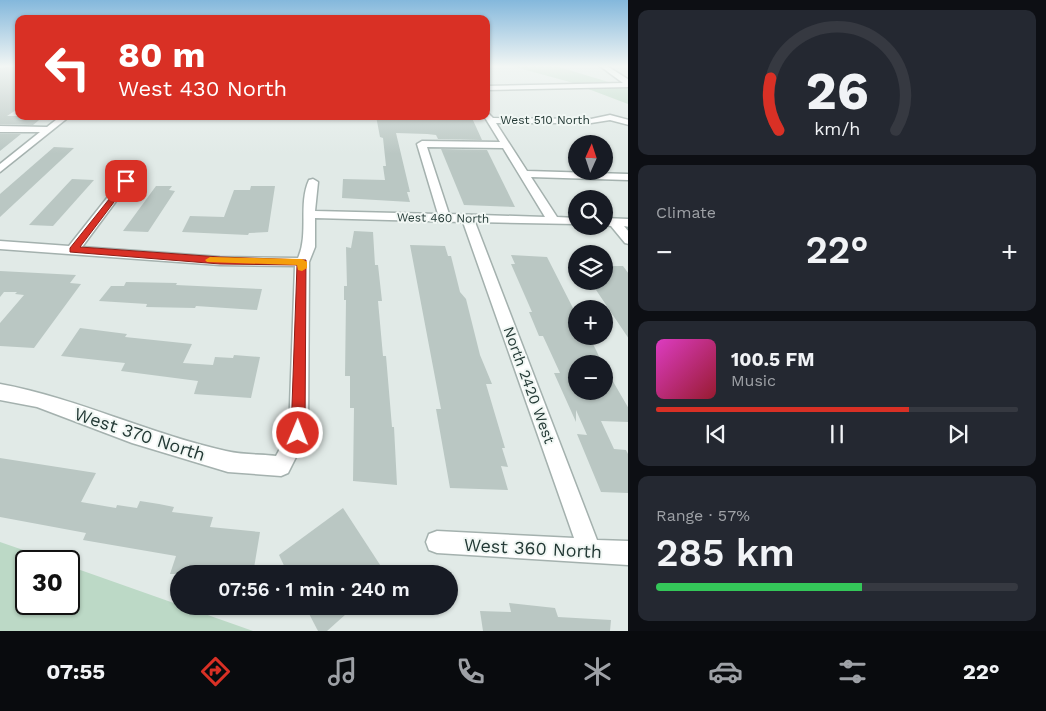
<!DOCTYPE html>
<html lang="en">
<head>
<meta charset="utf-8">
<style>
	body { margin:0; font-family:"Work Sans",sans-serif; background:#242831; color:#f1f3f6; height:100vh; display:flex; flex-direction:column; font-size:19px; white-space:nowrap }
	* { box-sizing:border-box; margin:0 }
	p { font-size:16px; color:#9ea1a6 }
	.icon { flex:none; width:28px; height:28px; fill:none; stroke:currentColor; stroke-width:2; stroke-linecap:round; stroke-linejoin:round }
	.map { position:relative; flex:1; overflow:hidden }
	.sheet { display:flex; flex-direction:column; gap:10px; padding:10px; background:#0d0f14; width:418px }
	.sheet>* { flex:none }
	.top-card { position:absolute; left:15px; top:15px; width:475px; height:105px; border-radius:10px; box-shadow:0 1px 4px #0004; background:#d93025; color:#fff; overflow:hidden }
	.needle { width:32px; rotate:3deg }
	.controls { position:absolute; left:568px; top:135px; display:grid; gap:10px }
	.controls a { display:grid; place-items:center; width:45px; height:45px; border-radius:50%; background:#171b24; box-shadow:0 1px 4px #0004; font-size:25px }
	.speed { position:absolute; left:15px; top:550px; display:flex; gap:10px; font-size:25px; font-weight:700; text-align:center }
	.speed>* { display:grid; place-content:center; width:65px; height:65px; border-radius:50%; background:#171b24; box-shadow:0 1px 4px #0004; line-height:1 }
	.speed .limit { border:2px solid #111; border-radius:8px; background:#fff; color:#111 }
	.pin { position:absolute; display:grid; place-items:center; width:42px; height:42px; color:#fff; margin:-21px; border-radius:10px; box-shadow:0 2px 8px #0006 }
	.me { position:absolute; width:55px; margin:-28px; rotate:1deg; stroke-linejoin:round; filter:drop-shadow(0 0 4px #0008) }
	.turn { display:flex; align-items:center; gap:18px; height:105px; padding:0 20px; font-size:22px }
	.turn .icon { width:65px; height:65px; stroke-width:2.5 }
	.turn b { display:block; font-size:35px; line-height:42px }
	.big { font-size:38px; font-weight:600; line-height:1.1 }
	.sheet .widget { flex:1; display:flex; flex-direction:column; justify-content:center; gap:8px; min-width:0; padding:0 18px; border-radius:10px; background:#242831 }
	.sheet .dial { align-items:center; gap:0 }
	.dial svg { height:130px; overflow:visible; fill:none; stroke:#363941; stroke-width:7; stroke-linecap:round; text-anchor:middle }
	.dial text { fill:#f1f3f6; stroke:none }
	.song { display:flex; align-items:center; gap:15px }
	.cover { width:60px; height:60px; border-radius:8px; background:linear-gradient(135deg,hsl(310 70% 55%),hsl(350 70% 35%)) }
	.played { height:5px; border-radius:2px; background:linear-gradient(90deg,#d93025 70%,#363941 70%) }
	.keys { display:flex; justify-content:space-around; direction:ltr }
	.heat { display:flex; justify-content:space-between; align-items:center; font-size:28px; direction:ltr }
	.charge { height:8px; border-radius:4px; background:linear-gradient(90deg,#34c759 57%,#363941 0) }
	.trip { position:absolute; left:170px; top:565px; width:288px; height:50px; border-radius:25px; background:#171b24; box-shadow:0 1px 4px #0004; font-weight:600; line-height:50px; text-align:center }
	.tabs { display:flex; height:80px; justify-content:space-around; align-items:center; background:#090b0e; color:#9ea1a6 }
	.tabs .icon { width:35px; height:35px }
	.tabs .active { color:#d93025 }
	.tabs b { font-size:22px; color:#f1f3f6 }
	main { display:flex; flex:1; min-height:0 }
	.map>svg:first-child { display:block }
	.green { fill:#bcd9c6 }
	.building { fill:#bac7c3 }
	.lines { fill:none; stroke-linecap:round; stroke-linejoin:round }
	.minor-casing { stroke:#a4b1ae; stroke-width:3 }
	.minor { fill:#fff; fill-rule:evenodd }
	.route { fill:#d93025; stroke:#8d1f18 }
	.slow { fill:#f59e0b }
	.labels { text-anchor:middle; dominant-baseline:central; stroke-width:4; stroke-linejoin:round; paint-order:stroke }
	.far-street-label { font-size:12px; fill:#233935; stroke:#f1f7f4 }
	.street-label { font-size:15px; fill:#233935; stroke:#f1f7f4 }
	.near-street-label { font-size:18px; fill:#233935; stroke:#f1f7f4 }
</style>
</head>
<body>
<main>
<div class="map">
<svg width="629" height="631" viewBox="0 0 629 631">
	<rect width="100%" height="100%" fill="#e1eae7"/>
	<g class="green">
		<polygon points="511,66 556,66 628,88 628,104 570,82"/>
		<polygon points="0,542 55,561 26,561 26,604 69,604 69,566 253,631 0,631"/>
	</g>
	<g class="building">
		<polygon points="12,66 19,66 19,108 7,116 44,116 33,125 0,124 0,68"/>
		<polygon points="376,116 472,118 482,140 438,139 436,135 427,134 396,133 410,192 407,192 410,202 342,198 343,179 385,180 383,166 386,166 383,138 380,137"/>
		<polygon points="0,134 21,134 0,151"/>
		<polygon points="54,147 74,148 0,217 0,194"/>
		<polygon points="441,149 487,150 515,207 464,205"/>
		<polygon points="72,179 94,180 53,226 29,225"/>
		<polygon points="156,186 172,186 169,190 175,191 148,232 123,231"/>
		<polygon points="251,186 275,186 268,232 249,233 248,235 182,232 190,216 224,217 234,190 250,190"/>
		<polygon points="354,231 373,232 375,265 378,265 382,301 378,301 383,356 386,356 392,427 394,427 397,485 353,481 354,408 350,408 350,376 345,376 346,300 344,300 344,286 347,286 346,247 351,248"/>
		<polygon points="410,245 445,246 448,256 451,256 460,292 466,299 480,355 492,384 486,384 505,448 502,448 508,467 501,466 508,490 450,488 436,409 441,409"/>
		<polygon points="511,255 547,257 576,314 576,336 589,336 597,352 602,364 576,364 576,391 604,391 604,366 629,409 629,422 601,421 614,449 626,450 629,456 629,493 601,492 577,434 587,435 576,410 576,422 554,373 560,373 543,336 539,336 529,312 532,312 511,264 515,264"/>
		<polygon points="604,266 623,266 629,274 629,339 590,281 604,281"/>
		<polygon points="0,271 76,275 70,283 81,284 34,348 0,346 0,323 24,295 15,294 17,292 4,292 0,297"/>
		<polygon points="126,282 177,283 176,285 262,289 257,310 196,306 195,308 146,307 147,304 99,301 111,286 124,286"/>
		<polygon points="80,328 127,334 125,337 192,344 183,363 213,365 215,357 233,358 234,355 260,357 251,398 194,394 198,381 121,371 125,363 61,356"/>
		<polygon points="0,458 96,473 81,502 116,508 117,505 137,508 140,501 159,504 174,507 172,512 213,517 210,527 260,532 253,574 199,569 198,574 170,574 176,556 83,540 86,533 0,517"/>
		<polygon points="343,508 386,574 288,574 279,555"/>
		<polygon points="509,603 555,608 558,617 611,620 610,631 483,631 480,611 511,612"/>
		<polygon points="305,606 355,606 327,631 318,631"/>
	</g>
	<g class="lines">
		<g class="minor-casing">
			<g id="minor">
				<polygon points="600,66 607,66 629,80 629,87 486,90 486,86 623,83"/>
				<path d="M486,111l7,7 98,1 19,-4 19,5v5l-19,-5 -19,3h-95l31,48 102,3v6l-98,-3 26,40 19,1v6l-101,-2 122,318 32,1v24l-192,-12 -8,-3 -3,-8 3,-8 8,-3 137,7 -111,-316 -148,-4v29l-6,15 -1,171 -20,40 -7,3 -53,-4 -96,-29 -95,-36 -37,-7v-16c77,14 149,50 226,67 16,4 34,3 50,5l13,-24 6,-166 -75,-1 -220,-16v-8l69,5 53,-67 4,-1 5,3 -49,66 138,10 78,1c11,-24 0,-54 11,-78l4,-1 5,3 -3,29 123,3 -21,-70 5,-3 78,1 -16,-26h2zM427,147l76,1 42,69 -96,-3z"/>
				<polygon points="61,116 70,116 0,172 0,164 40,132 0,132 0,126 47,127"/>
				<polygon points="604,218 629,219 629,227 624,226 629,232 629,244 625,243 611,226 604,225"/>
			</g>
		</g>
		<use href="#minor" class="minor"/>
	</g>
	<linearGradient id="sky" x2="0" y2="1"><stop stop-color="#84b8dc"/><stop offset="0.43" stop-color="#f2f6f4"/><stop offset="1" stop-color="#f2f6f4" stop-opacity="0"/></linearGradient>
	<rect width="629" height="154" fill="url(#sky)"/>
	<polygon class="route" points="126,178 130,181 80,247 220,257 306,260 305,433 303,438 298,440 293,438 291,433 297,265 220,264 70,252 70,248"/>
	<polygon class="slow" points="210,257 302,259 307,262 307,268 302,271 298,270 297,265 207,262 205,260"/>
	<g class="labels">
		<g class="far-street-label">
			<text x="545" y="120">West 510 North</text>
			<text transform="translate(443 218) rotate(1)">West 460 North</text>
		</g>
		<g class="street-label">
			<text transform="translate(529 385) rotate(70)">North 2420 West</text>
		</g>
		<g class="near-street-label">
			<text transform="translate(140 434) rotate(18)">West 370 North</text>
			<text transform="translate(533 548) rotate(3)">West 360 North</text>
		</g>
	</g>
</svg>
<div class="controls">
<a><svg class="needle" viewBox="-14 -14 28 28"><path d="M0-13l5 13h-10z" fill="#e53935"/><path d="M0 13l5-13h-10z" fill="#9ea1a6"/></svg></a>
<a><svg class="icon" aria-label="search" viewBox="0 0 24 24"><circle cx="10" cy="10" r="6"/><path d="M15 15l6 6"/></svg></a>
<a><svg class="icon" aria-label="layers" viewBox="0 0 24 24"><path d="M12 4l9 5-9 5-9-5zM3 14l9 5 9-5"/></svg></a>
<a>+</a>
<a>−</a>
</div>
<div class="speed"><div class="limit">30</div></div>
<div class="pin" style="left:126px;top:181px;background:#d93025"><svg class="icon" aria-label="arrive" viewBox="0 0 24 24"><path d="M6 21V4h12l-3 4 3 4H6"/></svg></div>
<svg class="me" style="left:298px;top:433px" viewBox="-20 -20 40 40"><circle r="17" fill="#d93025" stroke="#fff" stroke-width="3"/><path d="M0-11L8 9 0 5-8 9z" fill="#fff"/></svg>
<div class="trip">07:56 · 1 min · 240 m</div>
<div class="top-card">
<div class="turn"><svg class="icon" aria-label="left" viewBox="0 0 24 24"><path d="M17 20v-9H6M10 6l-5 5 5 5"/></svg><div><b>80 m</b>West 430 North</div></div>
</div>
</div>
<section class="sheet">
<div class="widget dial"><svg viewBox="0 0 100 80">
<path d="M14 69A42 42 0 1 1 86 69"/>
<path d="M14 69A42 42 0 0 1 9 37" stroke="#d93025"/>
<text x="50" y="56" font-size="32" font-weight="700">26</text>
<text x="50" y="72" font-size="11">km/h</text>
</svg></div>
<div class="widget"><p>Climate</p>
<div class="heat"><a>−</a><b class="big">22°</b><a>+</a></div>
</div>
<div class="widget">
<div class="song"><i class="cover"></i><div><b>100.5 FM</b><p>Music</p></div></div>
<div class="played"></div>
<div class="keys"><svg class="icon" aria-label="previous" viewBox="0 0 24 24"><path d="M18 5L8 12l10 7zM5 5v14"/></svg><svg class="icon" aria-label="pause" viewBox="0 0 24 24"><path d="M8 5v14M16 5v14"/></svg><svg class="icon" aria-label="next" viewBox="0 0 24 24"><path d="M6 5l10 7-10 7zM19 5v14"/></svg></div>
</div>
<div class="widget"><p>Range · 57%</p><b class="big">285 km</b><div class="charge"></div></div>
</section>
</main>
<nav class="tabs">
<b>07:55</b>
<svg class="icon active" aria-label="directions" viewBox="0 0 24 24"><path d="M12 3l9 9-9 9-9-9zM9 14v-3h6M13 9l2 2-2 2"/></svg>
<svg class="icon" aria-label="music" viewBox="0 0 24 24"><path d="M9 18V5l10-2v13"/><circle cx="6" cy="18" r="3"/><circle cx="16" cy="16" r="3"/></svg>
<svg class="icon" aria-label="phone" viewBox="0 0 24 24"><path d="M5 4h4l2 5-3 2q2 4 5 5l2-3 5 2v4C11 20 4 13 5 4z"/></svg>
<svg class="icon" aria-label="climate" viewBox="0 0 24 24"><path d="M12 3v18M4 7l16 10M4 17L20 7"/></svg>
<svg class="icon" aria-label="car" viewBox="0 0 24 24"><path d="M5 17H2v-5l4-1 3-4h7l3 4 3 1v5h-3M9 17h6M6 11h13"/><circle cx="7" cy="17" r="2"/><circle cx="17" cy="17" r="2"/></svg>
<svg class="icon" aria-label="filters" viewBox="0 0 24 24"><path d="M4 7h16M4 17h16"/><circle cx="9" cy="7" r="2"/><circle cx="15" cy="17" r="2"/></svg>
<b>22°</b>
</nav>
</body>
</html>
